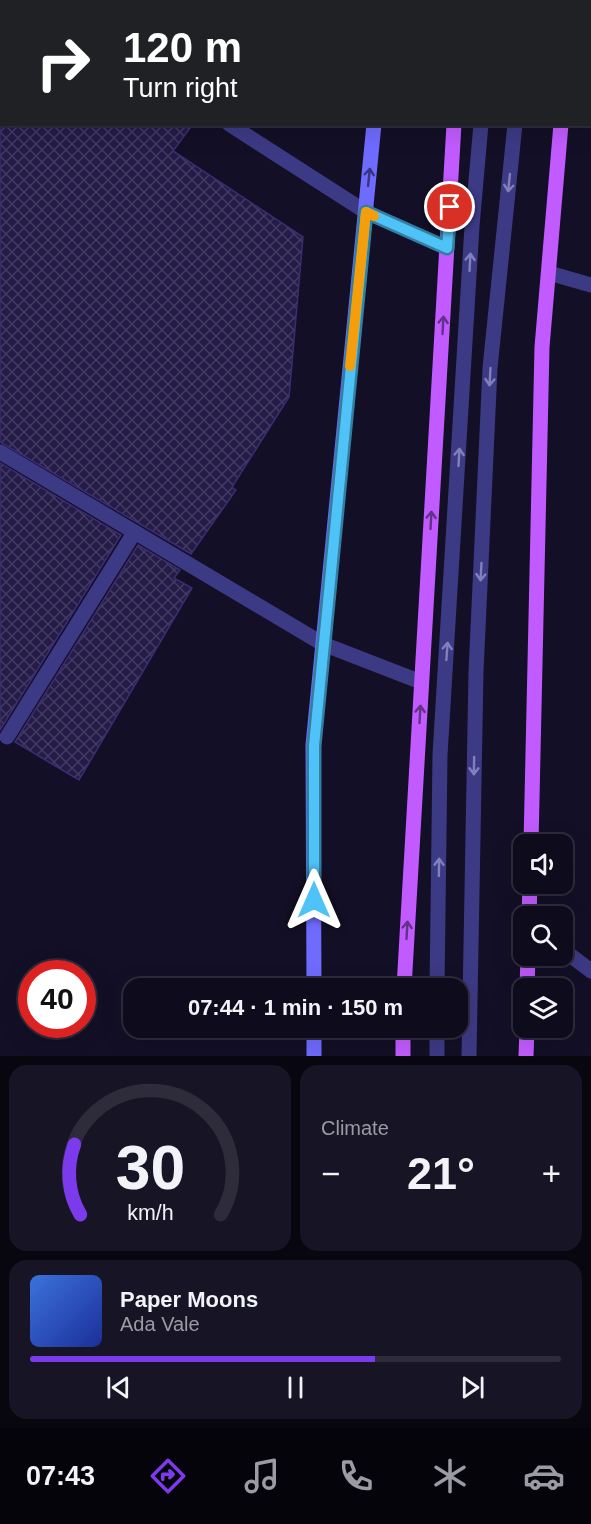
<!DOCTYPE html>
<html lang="en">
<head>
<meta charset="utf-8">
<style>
	body { margin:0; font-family:Arial,sans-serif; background:#171425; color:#f1f3f6; height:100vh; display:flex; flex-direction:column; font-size:22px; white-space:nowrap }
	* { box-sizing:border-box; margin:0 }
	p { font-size:20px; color:#9b9ba3 }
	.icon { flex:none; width:33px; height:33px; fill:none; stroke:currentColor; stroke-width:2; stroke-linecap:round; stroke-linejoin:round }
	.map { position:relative; height:1056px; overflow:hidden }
	.panel { display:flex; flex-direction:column; gap:9px; padding:9px; background:#08060f; flex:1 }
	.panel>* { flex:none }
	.banner { position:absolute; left:0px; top:0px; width:591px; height:126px; box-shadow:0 6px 24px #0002,0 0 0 2px #2e2b3b; background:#202124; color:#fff; overflow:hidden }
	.controls { position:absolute; left:513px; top:834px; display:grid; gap:12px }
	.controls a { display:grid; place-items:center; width:60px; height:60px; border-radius:12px; background:#0e0b1c; box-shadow:0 6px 24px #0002,0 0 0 2px #2e2b3b; font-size:30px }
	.speed { position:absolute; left:18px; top:960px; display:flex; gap:12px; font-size:30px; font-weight:700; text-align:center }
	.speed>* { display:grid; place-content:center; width:78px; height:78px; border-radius:50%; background:#0e0b1c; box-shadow:0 6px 24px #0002,0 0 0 2px #2e2b3b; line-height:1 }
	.speed .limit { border:9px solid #d22; background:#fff; color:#111 }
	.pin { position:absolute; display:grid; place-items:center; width:51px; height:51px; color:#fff; margin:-26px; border:3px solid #fff; border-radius:50%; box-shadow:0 2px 6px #0007 }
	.me { position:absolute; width:66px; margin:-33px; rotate:0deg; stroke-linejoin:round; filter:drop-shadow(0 0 4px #0008) }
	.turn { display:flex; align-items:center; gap:21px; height:126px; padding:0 24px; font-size:27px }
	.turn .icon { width:78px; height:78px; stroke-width:2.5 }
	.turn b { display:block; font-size:42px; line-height:51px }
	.big { font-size:45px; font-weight:700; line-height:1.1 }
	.panel .tile { flex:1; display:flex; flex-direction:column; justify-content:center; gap:9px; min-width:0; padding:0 21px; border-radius:18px; background:#171425 }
	.panel .dial { align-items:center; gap:0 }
	.dial svg { height:156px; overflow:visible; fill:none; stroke:#2e2b3b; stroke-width:7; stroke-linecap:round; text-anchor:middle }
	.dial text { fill:#f1f3f6; stroke:none }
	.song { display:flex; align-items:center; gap:18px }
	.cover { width:72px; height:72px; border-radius:9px; background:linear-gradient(135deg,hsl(220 70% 55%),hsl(230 70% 35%)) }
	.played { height:6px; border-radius:3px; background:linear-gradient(90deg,#7c3aed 65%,#2e2b3b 65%) }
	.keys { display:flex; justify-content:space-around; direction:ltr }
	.heat { display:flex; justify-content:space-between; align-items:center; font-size:33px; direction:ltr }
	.panel .tiles { flex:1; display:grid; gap:9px; grid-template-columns:1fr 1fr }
	.tile:last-child { grid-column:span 2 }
	.trip { position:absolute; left:123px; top:978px; width:345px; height:60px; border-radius:18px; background:#0e0b1c; box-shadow:0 6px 24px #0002,0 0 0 2px #2e2b3b; font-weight:700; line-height:60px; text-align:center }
	.tab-bar { display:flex; height:96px; justify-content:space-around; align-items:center; background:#06040b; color:#9b9ba3 }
	.tab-bar .icon { width:42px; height:42px }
	.tab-bar .on { color:#7c3aed }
	.tab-bar b { font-size:27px; color:#f1f3f6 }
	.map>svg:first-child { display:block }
	.building { fill:url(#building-cross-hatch); stroke:#3b2d73; stroke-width:1.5 }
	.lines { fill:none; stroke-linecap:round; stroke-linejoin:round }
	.lane { stroke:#3d3a85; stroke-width:15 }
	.street { stroke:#3d3a85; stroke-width:15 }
	.secondary { stroke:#6f6bff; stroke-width:15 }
	.primary { stroke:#c25bff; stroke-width:15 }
	.oneway { stroke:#38347d }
	.oneway2 { stroke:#837fbc }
	.oneway3 { stroke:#623188 }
	.route-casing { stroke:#337fa1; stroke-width:15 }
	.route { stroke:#4fc3f7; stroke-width:10 }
	.slow { stroke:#f59e0b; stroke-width:10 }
</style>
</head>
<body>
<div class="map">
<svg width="591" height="1056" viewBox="0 0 591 1056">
	<defs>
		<pattern id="building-cross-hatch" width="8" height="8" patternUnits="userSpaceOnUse" patternTransform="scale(1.5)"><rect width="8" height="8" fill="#241b47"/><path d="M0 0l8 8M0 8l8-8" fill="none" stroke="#433b63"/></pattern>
	</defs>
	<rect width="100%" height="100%" fill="#130f26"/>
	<g class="building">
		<polygon points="0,124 193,124 173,151 303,237 289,397 232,487 236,490 191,554 0,442"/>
		<polygon points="0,463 121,535 0,730"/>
		<polygon points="138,545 180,570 174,578 192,588 79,780 15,742"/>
	</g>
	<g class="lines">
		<g class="lane">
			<polyline points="493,2 493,0"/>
			<polyline points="527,2 527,0"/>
			<polyline points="437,988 440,755 472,226 481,124"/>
			<polyline points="437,1056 437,1028"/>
			<polyline points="469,1056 476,672 490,368 515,124"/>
		</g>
		<g class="street">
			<polyline points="35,0 38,2"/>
			<polyline points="0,88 2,86"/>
			<polyline points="229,124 366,212 447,248"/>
			<polyline points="549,273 591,285"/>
			<polyline points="0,452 323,644 421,682"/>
			<polyline points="7,737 134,533"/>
			<polyline points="562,949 591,971"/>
		</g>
		<g class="secondary">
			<polyline points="386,2 386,0"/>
			<polyline points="314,988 313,745 374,124"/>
			<polyline points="314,1028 314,1056"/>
		</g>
		<g class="primary">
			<polyline points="462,2 462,0"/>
			<polyline points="572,2 572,0"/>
			<polyline points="531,844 542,347 561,124"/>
			<polyline points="529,916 530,884"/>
			<polyline points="404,988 454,124"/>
			<polyline points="527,988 528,956"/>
			<polyline points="403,1056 403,1028"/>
			<polyline points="526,1056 527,1028"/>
		</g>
	</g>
	<defs><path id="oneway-shaft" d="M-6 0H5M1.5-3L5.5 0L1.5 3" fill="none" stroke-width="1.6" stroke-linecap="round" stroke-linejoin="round" transform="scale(1.5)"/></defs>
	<use class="oneway" href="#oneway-shaft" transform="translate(369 177) rotate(-84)"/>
	<g class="oneway2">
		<use href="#oneway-shaft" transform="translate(509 183) rotate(96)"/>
		<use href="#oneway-shaft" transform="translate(470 262) rotate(-87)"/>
		<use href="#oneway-shaft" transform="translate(490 377) rotate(93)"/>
		<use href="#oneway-shaft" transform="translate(459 457) rotate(-87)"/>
		<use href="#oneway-shaft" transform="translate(481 572) rotate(93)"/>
		<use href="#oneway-shaft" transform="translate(447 651) rotate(-86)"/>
		<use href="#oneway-shaft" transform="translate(474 766) rotate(91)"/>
		<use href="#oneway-shaft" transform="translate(439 867) rotate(-89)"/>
	</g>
	<g class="oneway3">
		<use href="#oneway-shaft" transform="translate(443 325) rotate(-87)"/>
		<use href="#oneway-shaft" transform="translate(431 520) rotate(-87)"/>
		<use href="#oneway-shaft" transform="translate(420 714) rotate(-87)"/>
		<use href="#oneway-shaft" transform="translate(407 930) rotate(-87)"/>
	</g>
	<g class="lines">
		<g class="route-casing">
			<polyline id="route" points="314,900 314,746 366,212 447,248 450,207"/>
		</g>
		<use href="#route" class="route"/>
		<polyline class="slow" points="350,366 366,212 374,216"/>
	</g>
</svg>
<div class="controls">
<a><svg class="icon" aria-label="sound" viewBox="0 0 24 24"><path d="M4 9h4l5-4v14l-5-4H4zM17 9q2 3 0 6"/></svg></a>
<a><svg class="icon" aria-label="search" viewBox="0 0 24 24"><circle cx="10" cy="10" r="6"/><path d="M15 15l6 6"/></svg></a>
<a><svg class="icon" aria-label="layers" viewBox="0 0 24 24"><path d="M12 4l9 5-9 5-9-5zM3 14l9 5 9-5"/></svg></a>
</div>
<div class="speed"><div class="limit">40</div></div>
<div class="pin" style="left:450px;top:207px;background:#d93025"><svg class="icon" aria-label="arrive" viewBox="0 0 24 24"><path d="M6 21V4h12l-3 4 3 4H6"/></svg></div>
<svg class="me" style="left:314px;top:900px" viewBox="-20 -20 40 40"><path d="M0-17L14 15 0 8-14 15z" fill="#4fc3f7" stroke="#fff" stroke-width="4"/></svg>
<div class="trip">07:44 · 1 min · 150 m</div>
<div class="banner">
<div class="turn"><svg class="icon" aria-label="right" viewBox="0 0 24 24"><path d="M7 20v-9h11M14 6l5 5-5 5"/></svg><div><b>120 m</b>Turn right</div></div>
</div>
</div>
<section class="panel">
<div class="tiles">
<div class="tile dial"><svg viewBox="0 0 100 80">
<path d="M14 69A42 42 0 1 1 86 69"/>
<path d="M14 69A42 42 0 0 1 11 33" stroke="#7c3aed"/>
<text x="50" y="56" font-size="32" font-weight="700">30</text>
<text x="50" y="72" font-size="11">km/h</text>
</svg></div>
<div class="tile"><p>Climate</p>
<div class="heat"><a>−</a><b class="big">21°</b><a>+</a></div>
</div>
<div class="tile">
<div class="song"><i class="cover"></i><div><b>Paper Moons</b><p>Ada Vale</p></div></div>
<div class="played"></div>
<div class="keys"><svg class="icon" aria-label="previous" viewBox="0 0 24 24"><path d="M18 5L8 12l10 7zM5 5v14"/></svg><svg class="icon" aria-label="pause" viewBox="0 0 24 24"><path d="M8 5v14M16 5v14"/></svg><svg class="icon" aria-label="next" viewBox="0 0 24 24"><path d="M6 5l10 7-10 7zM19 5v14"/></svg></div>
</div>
</div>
</section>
<nav class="tab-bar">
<b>07:43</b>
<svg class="icon on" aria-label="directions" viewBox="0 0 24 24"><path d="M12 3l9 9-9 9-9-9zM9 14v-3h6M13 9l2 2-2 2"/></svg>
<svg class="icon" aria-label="music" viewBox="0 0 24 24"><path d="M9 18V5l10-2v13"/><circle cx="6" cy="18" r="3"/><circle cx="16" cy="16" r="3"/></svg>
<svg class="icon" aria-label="phone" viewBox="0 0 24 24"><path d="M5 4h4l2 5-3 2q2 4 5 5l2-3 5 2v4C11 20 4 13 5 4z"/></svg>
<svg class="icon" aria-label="climate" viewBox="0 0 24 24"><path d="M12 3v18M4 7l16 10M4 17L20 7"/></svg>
<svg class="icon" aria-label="car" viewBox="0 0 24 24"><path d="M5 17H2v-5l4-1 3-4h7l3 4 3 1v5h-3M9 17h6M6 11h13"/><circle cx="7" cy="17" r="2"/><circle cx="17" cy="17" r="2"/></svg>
</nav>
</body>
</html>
